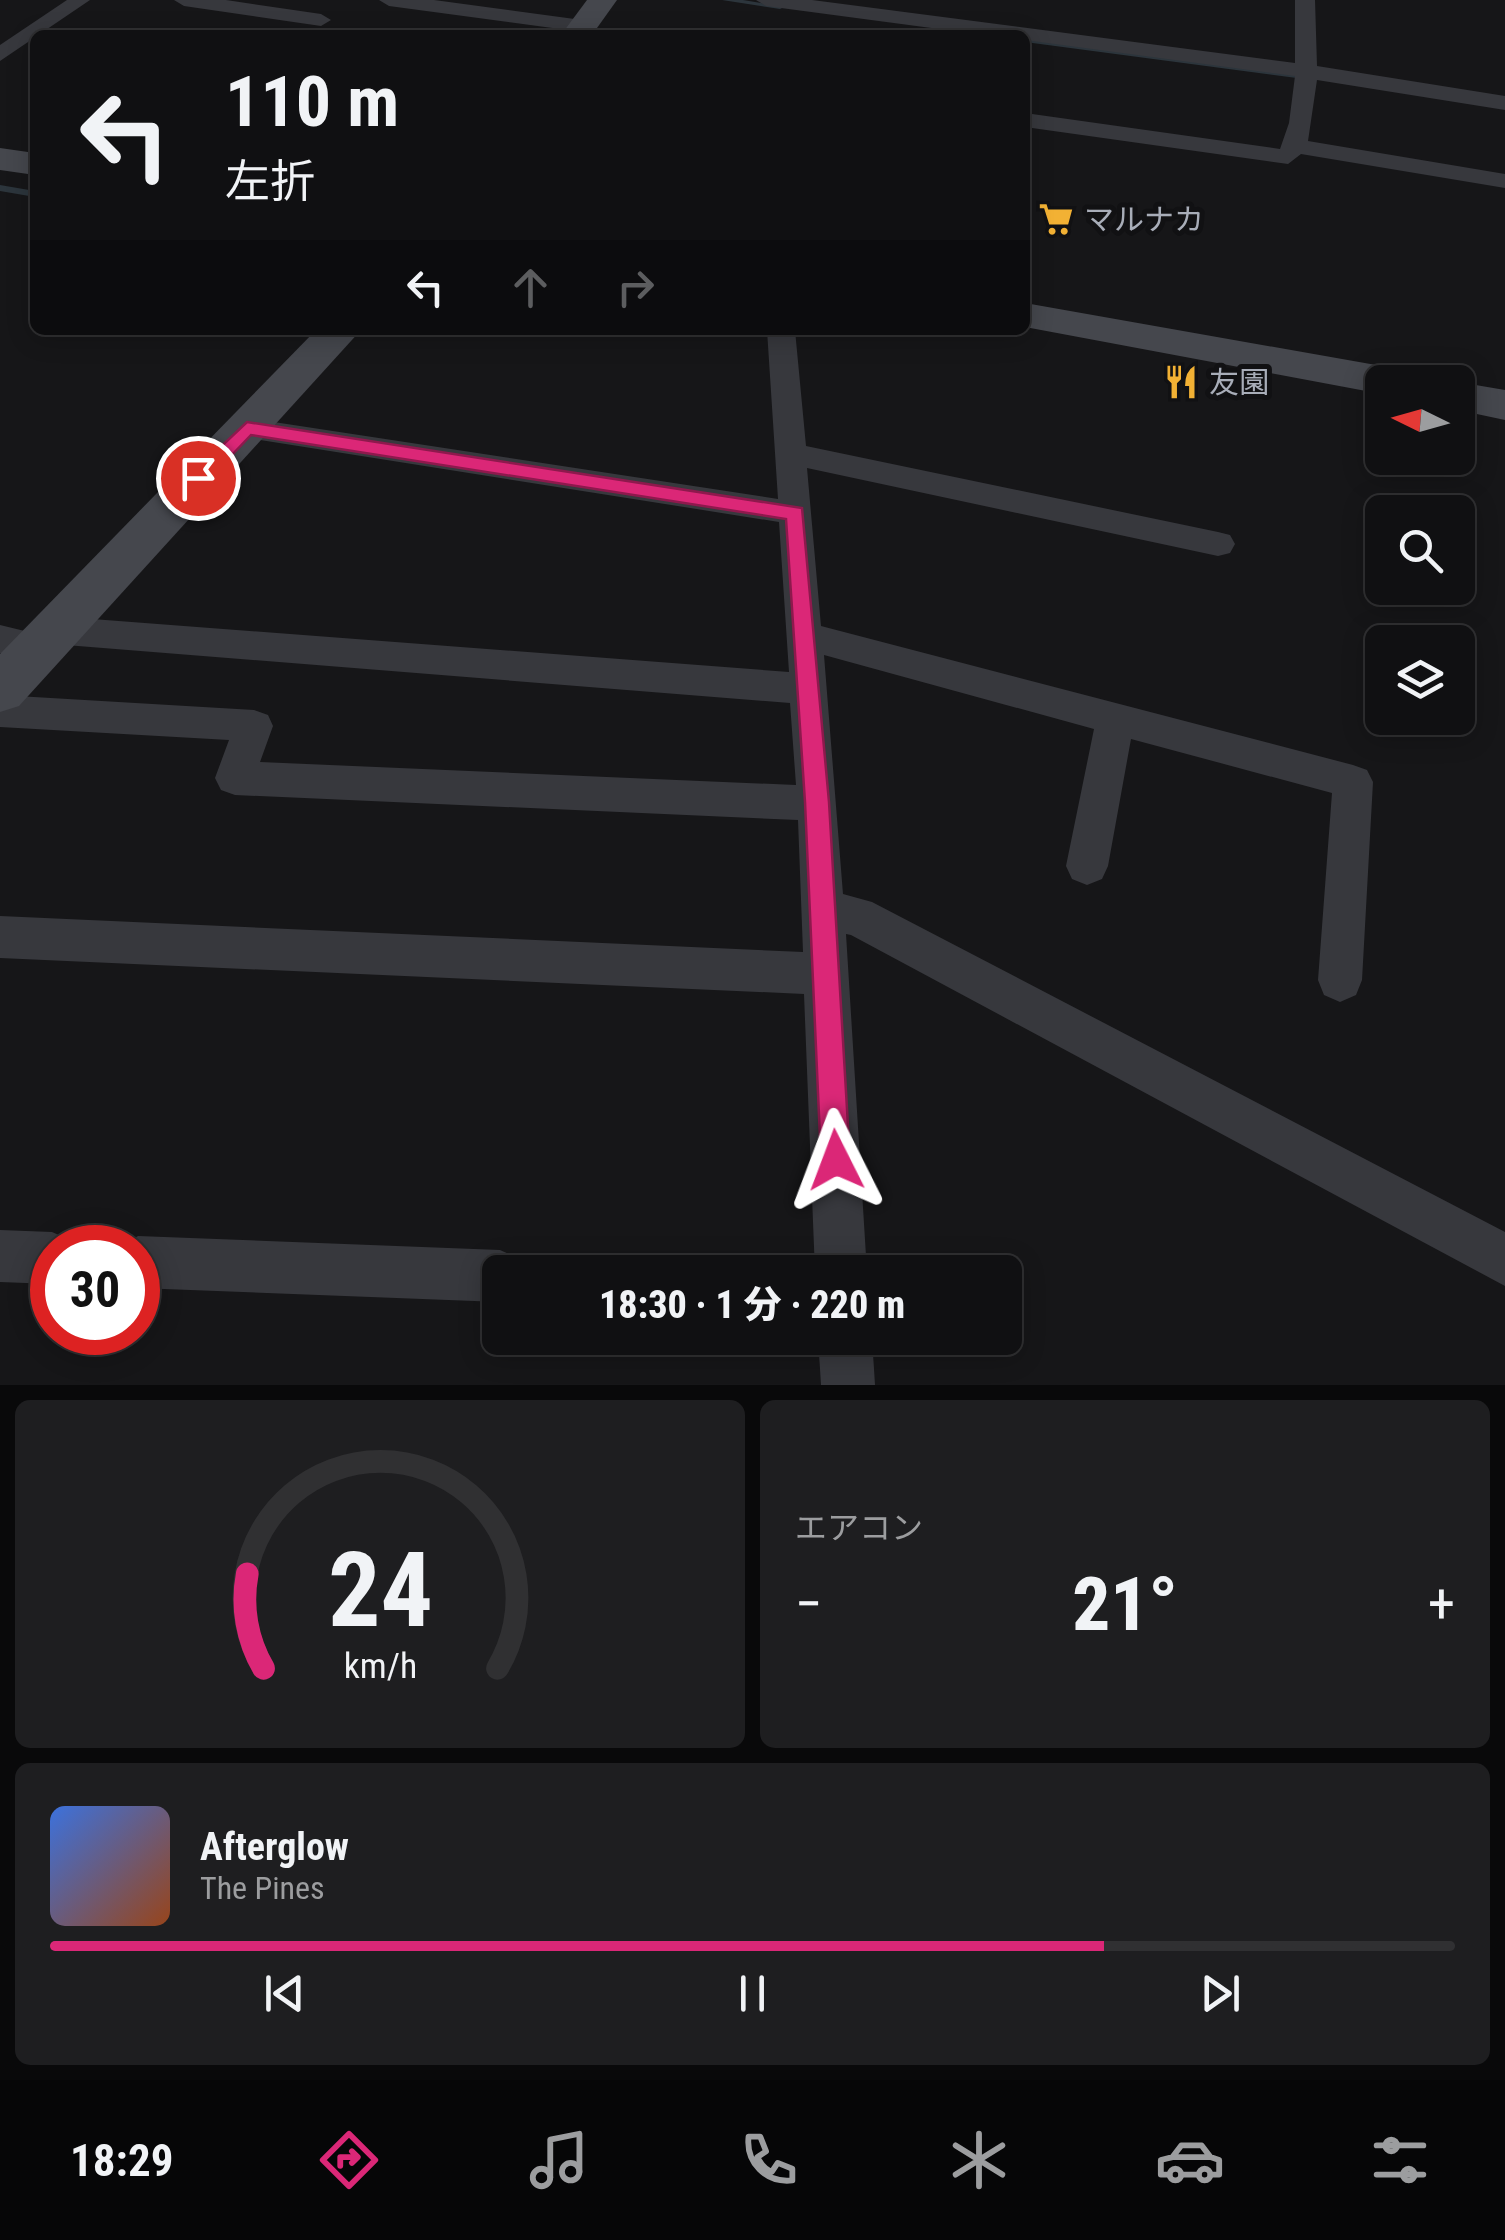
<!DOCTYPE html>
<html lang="ja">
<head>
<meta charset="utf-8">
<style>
	body { margin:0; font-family:"Roboto Condensed","Noto Sans JP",sans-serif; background:#1e1e20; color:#f1f3f6; height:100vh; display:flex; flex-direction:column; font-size:38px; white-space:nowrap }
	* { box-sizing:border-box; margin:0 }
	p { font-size:32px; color:#9c9d9f }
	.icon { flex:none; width:55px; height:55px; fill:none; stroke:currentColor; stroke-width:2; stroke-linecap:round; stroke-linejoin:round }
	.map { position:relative; height:1385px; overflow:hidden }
	.details { display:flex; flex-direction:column; gap:15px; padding:15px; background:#09090a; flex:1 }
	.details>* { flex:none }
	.guide { position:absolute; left:30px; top:30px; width:1000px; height:305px; border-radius:15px; box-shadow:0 5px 25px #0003,0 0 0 2px #303032; background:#101012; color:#f1f3f6; overflow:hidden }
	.needle { width:65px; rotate:275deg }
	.controls { position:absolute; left:1365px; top:365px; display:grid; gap:20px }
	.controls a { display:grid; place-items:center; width:110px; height:110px; border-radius:15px; background:#101012; box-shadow:0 5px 25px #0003,0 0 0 2px #303032; font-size:50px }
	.speed { position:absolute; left:30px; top:1225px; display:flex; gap:20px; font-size:50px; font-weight:700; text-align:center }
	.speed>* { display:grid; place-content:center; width:130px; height:130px; border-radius:50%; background:#101012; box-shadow:0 5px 25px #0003,0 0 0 2px #303032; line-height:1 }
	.speed .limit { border:15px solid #d22; background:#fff; color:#111 }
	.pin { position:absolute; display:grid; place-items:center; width:85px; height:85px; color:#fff; margin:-42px; border:5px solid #fff; border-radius:50%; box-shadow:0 2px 10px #0007 }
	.me { position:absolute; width:110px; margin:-55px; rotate:357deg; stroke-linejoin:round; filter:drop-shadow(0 0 8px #0008) }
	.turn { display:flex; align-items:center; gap:35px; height:210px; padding:0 30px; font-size:45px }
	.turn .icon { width:130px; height:130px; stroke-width:2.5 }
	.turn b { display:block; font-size:70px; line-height:85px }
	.lanes { display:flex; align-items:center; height:95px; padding:0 30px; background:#0003; justify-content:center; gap:50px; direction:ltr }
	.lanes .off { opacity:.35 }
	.big { font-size:75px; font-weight:800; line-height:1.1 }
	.details .widget { flex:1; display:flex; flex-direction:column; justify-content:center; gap:15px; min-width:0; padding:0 35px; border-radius:15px; background:#1e1e20 }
	.details .dial { align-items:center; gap:0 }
	.dial svg { height:260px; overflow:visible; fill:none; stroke:#303032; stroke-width:7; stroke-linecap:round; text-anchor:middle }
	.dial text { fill:#f1f3f6; stroke:none }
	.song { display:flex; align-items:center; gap:30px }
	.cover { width:120px; height:120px; border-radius:15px; background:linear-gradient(135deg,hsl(220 70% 55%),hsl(20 70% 35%)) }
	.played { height:10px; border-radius:5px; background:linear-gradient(90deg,#db2777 75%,#303032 75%) }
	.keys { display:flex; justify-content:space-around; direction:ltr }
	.heat { display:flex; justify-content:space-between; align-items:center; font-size:55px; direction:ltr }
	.details .tiles { flex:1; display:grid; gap:15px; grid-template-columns:1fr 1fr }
	.widget:last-child { grid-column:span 2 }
	.trip { position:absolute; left:482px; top:1255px; width:540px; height:100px; border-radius:15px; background:#101012; box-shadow:0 5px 25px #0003,0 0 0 2px #303032; font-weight:800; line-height:100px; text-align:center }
	.dock { display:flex; height:160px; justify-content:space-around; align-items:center; background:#060607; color:#9c9d9f }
	.dock .icon { width:70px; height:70px }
	.dock .current { color:#db2777 }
	.dock b { font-size:45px; color:#f1f3f6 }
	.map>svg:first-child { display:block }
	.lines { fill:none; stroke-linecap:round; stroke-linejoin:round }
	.stream { fill:#2c353c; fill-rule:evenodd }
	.street { fill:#37383d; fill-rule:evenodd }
	.secondary { fill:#45474d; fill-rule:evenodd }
	.route { fill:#db2777; stroke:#8e194d; stroke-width:2.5 }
	.labels { text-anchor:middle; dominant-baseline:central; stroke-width:10; stroke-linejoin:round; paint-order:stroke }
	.far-poi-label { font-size:30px; fill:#a8adb8; stroke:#111113; text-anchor:start }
</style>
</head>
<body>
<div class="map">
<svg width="1505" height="1385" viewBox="0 0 1505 1385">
	<rect width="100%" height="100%" fill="#161618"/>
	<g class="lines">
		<g class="stream">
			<polygon points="722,0 743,0 784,7 780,9"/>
			<polygon points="1025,38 1312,76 1316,78 1312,80 1025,42"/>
			<polygon points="0,185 35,191 35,197 0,191"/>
		</g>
		<g class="street">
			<polygon points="67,0 90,0 0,61 0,45"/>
			<polygon points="174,0 226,0 321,14 331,20 321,26 184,6"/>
			<polygon points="379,0 434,0 582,20 592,26 582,32 389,6"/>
			<polygon points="756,0 812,0 1295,63 1295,0 1315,0 1317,66 1505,96 1505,110 1317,80 1308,141 1505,174 1505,188 1301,154 1288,164 1025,127 1025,113 1280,149 1289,123 1295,76 1025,40 1025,35 984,35 766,6"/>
			<polygon points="767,330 795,330 806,446 1218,532 1230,535 1235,544 1230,553 1218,556 807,468 821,626 1353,765 1367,770 1373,782 1362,980 1356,995 1340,1002 1324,995 1318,980 1332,793 1131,739 1108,866 1102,879 1087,885 1072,879 1066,866 1094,729 824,655 843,894 872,902 1505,1232 1505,1286 851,935 846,934 867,1272 815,1272 804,994 0,958 0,916 803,952 798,820 235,795 221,790 215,778 229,740 0,727 0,695 254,710 268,715 273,726 260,762 796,785 790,703 53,644 50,658 37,662 0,653 0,625 37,634 40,620 53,616 789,672 779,522 247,438 236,435 232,428 236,421 247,418 778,499"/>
			<polygon points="0,1230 52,1232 70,1240 73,1248 52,1248 52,1284 0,1282"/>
			<polygon points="138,1236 500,1250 518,1258 525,1272 500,1272 500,1302 138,1288 138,1248 118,1248"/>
			<polygon points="818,1338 872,1338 875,1385 821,1385"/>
		</g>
		<g class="secondary">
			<polygon points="587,0 617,0 592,35 561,35"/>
			<polygon points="0,148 35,153 35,175 0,170"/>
			<polygon points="1025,303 1393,368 1408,372 1415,382 1382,382 1382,394 1025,327"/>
			<polygon points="316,330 361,330 19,706 0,712 0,654"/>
			<polygon points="1455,382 1458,382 1505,390 1505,420 1458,410"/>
		</g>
	</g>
	<polygon class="route" points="247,422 802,508 829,802 850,1160 846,1171 836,1175 825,1171 821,1160 805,802 786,519 251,435 205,483 192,483 192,474"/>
	<defs>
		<g id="supermarket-bare" transform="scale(2.7)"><path d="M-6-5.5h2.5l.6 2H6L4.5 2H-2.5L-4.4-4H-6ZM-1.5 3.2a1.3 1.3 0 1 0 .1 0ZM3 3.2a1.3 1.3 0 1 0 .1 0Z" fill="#f2b134" stroke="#111113" stroke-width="2.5" paint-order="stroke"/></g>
		<g id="restaurant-bare" transform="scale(2.7)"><path d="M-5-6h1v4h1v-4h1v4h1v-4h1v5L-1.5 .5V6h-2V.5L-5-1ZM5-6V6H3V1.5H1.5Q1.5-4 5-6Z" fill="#f2b134" stroke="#111113" stroke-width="2.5" paint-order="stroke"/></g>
	</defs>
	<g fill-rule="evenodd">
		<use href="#supermarket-bare" x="1056" y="219"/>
		<use href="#restaurant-bare" x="1181" y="382"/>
	</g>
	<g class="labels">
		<g class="far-poi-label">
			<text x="1084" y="219">マルナカ</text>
			<text x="1209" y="382">友園</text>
		</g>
	</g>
</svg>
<div class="controls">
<a><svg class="needle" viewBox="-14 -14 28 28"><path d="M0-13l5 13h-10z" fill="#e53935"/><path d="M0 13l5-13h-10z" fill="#9c9d9f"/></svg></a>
<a><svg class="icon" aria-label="search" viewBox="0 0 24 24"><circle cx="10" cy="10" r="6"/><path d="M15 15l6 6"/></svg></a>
<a><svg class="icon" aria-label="layers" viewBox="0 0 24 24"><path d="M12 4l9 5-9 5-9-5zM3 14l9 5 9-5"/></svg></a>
</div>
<div class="speed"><div class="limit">30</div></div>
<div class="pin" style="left:198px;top:478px;background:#d93025"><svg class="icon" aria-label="arrive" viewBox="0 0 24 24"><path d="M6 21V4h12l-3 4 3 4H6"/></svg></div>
<svg class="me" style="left:836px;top:1160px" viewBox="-20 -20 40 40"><path d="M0-17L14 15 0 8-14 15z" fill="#db2777" stroke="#fff" stroke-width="4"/></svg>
<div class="trip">18:30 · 1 分 · 220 m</div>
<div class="guide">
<div class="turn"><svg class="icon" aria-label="left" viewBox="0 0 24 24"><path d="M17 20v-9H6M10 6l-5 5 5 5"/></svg><div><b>110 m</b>左折</div></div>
<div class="lanes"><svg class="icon" aria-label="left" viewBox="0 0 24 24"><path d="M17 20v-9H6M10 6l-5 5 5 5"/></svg><svg class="icon off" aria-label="ahead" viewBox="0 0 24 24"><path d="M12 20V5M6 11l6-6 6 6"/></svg><svg class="icon off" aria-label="right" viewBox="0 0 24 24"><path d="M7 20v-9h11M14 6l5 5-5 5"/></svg></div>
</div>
</div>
<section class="details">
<div class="tiles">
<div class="widget dial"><svg viewBox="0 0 100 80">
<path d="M14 69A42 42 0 1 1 86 69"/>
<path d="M14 69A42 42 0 0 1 9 40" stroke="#db2777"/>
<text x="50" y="56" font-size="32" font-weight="700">24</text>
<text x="50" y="72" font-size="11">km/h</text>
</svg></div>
<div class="widget"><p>エアコン</p>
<div class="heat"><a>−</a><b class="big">21°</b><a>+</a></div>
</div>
<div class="widget">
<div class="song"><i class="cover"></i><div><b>Afterglow</b><p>The Pines</p></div></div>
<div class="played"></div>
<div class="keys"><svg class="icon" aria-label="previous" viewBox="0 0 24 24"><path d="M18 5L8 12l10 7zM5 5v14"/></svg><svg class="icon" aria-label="pause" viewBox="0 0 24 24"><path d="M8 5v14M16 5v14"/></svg><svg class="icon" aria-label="next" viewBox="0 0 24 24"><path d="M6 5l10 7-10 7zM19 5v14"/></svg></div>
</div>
</div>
</section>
<nav class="dock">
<b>18:29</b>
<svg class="icon current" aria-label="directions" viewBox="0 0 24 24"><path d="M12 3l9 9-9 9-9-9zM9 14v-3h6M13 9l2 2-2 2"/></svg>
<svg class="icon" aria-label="music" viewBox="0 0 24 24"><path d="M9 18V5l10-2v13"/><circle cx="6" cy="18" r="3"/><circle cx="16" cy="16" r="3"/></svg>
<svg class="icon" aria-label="phone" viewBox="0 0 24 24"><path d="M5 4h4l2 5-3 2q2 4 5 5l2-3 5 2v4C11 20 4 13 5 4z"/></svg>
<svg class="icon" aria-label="climate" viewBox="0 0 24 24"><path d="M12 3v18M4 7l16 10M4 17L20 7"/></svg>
<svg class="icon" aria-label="car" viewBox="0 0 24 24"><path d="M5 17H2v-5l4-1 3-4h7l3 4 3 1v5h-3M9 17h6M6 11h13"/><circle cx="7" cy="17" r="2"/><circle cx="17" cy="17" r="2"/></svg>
<svg class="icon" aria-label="filters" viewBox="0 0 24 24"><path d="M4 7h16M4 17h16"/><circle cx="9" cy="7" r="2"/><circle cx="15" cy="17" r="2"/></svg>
</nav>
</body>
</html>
